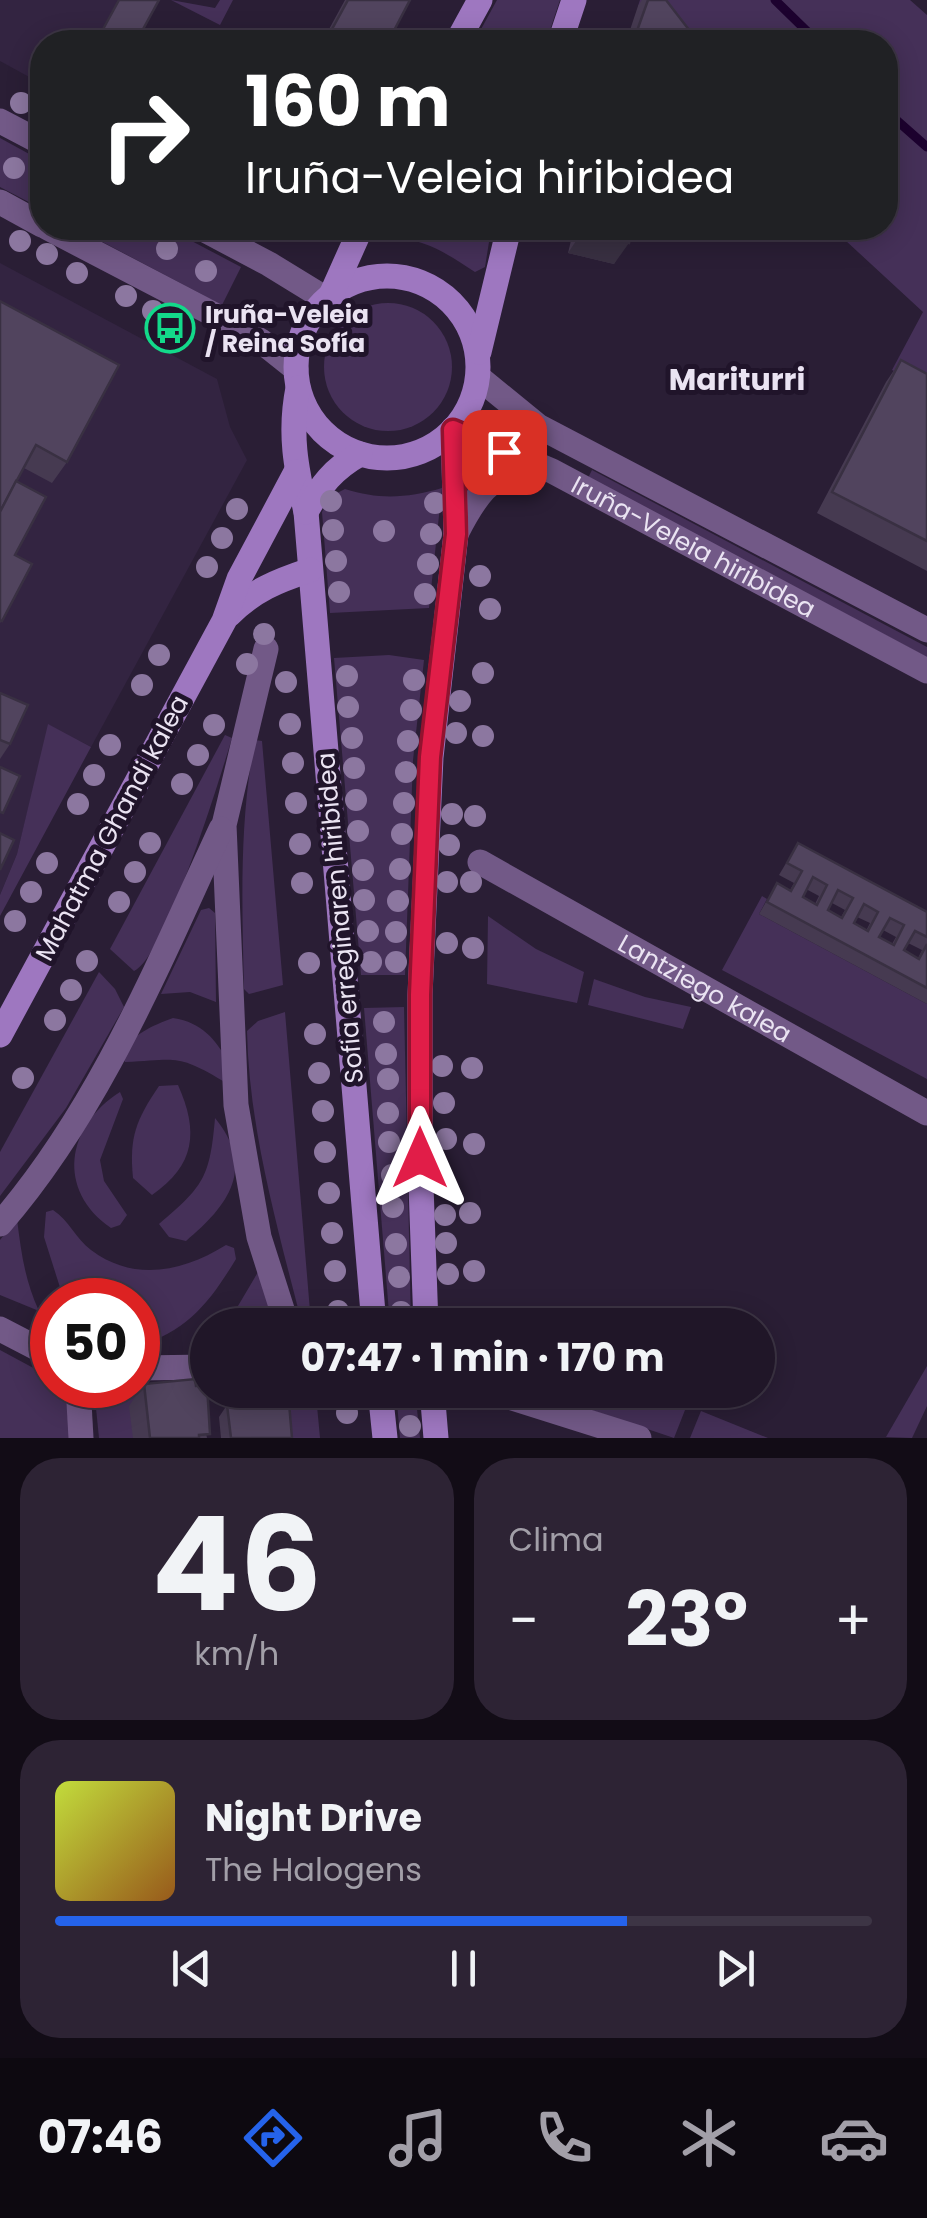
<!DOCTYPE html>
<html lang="es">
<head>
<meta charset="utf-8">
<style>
	body { margin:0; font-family:Poppins,sans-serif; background:#2d2334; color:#f1f3f6; height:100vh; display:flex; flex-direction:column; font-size:38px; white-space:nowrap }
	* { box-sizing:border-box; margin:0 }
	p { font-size:32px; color:#a29fa8 }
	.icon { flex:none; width:55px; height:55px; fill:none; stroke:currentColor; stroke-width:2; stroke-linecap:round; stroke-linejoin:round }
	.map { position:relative; height:1438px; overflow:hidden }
	.side { display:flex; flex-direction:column; gap:20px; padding:20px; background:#120c16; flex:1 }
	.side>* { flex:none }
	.guide { position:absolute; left:30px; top:30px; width:868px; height:210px; border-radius:40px; box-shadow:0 5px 25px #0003,0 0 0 2px #3d3545; background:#202124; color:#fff; overflow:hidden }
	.speed { position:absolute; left:30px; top:1278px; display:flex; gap:20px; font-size:50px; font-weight:700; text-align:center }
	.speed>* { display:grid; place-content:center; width:130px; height:130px; border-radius:50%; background:#201628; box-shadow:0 5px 25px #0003,0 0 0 2px #3d3545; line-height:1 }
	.speed .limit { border:15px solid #d22; background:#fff; color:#111 }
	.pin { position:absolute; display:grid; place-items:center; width:85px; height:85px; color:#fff; margin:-42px; border-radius:20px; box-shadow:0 5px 15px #0006 }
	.me { position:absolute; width:110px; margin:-55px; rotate:0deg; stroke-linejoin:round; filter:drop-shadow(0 0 8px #0008) }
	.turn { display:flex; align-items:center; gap:35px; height:210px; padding:0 50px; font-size:45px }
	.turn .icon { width:130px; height:130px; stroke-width:2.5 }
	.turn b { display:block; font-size:70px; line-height:85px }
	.big { font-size:75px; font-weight:700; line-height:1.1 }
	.side .card { flex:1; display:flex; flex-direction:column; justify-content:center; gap:15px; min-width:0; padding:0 35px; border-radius:40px; background:#2d2334 }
	.side .dial { align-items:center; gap:0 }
	.dial b { font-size:130px; line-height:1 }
	.song { display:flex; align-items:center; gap:30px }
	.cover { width:120px; height:120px; border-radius:15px; background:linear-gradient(135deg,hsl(70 70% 55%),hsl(30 70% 35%)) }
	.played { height:10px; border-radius:5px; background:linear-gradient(90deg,#2563eb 70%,#3d3545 70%) }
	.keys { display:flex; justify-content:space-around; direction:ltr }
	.heat { display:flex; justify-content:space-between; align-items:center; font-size:55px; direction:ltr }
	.side .tiles { flex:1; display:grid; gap:20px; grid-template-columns:1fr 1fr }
	.card:last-child { grid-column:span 2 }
	.trip { position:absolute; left:190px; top:1308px; width:585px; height:100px; border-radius:50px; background:#201628; box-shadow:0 5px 25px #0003,0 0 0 2px #3d3545; font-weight:700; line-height:100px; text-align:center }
	.tabs { display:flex; height:160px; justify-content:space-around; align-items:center; background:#0d0910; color:#a29fa8 }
	.tabs .icon { width:70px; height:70px }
	.tabs .selected { color:#2563eb }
	.tabs b { font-size:45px; color:#f1f3f6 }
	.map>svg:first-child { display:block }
	.built { fill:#332441 }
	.green { fill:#453058 }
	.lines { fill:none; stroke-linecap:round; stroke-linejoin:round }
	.stream { stroke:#1d022f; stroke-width:9 }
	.pedestrian { stroke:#725987; stroke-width:25 }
	.minor { stroke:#725987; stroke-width:25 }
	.secondary { stroke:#9e77c0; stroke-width:25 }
	.tree { fill:#8c77a0 }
	.wall { fill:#463a51; fill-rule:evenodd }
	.shaded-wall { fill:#393042 }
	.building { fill:#51445e; stroke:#393042; stroke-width:2.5; fill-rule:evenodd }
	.route-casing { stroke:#92132f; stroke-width:25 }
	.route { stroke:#e11d48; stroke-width:18 }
	.labels { text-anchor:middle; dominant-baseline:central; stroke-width:10; stroke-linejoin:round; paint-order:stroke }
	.poi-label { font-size:25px; font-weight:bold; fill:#eae3f2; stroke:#20142a; text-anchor:start }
	.street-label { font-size:25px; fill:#eae3f2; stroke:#20142a }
	.quarter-label { font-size:30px; font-weight:bold; fill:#eae3f2; stroke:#20142a }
</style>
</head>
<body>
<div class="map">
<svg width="927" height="1438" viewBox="0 0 927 1438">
	<rect width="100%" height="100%" fill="#2a1e35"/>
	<g class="built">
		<polygon points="0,0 118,0 95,42 42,42 42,84 0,61"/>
		<polygon points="0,263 217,379 230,427 247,460 91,747 49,725 17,854 0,895"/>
	</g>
	<g class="green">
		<polygon points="171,0 215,8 220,0 233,0 220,25"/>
		<polygon points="497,0 560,0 546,42 474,42"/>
		<polygon points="640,0 910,0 927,15 927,388 892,370 923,312 832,228 885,228 885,42 667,42 638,6"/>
		<polygon points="0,138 42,161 42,209 0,187"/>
		<polygon points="76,228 167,228 241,267 222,305"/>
		<path d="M373,228h68l48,14 -4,25 -10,5c-32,-21 -58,-38 -97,-33l-7,-8z"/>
		<circle cx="388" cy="367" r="64"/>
		<polygon points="592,470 927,647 927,657 588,478"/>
		<path d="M442,488l-13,120 -99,5 -8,-101 9,-16 14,-7c34,11 63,9 97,-1z"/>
		<polygon points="389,655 424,660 413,760 405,975 361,975 334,658"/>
		<polygon points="48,724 91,747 0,916 0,895 17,854"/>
		<path d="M225,735l7,3c-12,40 -67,219 -98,233l-24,-22z"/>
		<path d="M255,740l7,1 21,244 -34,9 -5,-5c-2,-83 -5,-168 11,-249z"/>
		<polygon points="762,896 767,899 759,914 927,1004 927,1079 722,970"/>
		<polygon points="209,908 215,913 216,1002 190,992 161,994 201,910"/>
		<polygon points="488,916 536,949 584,972 577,1003 487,984"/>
		<polygon points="99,972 115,989 124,1007 66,1108 0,1196 0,1152"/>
		<polygon points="594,979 645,997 691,1007 683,1029 588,1005"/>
		<polygon points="404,1007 411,1325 390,1325 364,1008"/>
		<path d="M285,1012l26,311 -9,1c-24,-95 -53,-194 -55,-293l11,-10z"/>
		<path d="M173,1018c30,5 41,20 57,46l-7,17c-47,-28 -46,-21 -98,-19l-5,-9c14,-19 31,-27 53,-35z"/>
		<path d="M178,1085c21,47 17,80 -26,110l-19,-17c-4,-41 3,-58 26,-92z"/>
		<path d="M120,1092l3,7 -23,61 4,21 23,34 -7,10 -9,3c-55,-38 -45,-102 9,-136z"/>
		<path d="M215,1118c41,50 14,87 -29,123l-17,-4 -10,-13c45,-38 51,-47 56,-106z"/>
		<path d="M53,1210c16,10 23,29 38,40 44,33 93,21 135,-5l8,3 2,11c-28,46 -48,70 -98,88v-47h-74l-20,-63 2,-25z"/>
		<path d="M17,1219c4,33 8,62 22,92l-39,-16v-55z"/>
		<polygon points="258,1272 275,1325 221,1325 235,1311"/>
		<polygon points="0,1350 52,1378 52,1385 66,1386 70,1438 0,1438"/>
		<polygon points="927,1366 927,1406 912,1438 886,1437"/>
		<polygon points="94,1388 180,1391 133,1438 99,1438"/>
		<polygon points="396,1390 415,1390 420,1438 400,1438"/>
		<polygon points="509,1390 648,1390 687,1405 674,1438 582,1407"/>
		<polygon points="277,1394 316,1395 320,1438 283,1438"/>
		<polygon points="701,1411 768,1438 690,1438"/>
	</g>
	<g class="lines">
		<g class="stream">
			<polyline points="775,0 818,42"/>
			<polyline points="885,110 927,147"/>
		</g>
		<g class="pedestrian">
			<polyline points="266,649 224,825 236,1105 259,1237 287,1325"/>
			<path id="s1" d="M480,862l447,251"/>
			<path d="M0,1224c99,-114 158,-259 221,-395"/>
			<polyline points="0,1329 52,1356"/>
			<polyline points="138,1368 208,1367"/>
			<polyline points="78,1385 81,1438"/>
			<polyline points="487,1390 639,1438"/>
		</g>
		<g class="minor">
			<polyline points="0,121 42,143"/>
			<polyline points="0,202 42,225"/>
			<polyline points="48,228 232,324 261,341 296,369"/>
			<polyline points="201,228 269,264 326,299"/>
			<polyline points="478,377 538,426 927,630"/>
			<path id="s2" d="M453,429l99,42 375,200"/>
			<path d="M456,534c18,-36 33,-59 74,-71"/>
		</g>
		<g class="secondary">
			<polyline points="457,42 480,0"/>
			<polyline points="560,42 574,0"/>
			<circle cx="387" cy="367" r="91"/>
			<polyline points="331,295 361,228"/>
			<polyline points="479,352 509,228"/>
			<path d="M298,388c-9,45 -2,80 8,124l68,813"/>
			<path d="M306,512c15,-27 27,-43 54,-58"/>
			<path d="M229,615c25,-25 48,-34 81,-45"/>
			<polyline points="0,1035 224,621 239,579 296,472"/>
			<polyline points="426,1325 420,1158 420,995 431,757 456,534 453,429"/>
			<polyline points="380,1390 385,1438"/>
			<polyline points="432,1390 436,1438"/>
		</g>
	</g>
	<g class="tree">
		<circle cx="21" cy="103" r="11"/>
		<circle cx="14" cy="168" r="11"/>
		<circle cx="20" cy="241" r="11"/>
		<circle cx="167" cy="249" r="11"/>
		<circle cx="47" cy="254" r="11"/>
		<circle cx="206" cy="271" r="11"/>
		<circle cx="77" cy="273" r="11"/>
		<circle cx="126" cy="296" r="11"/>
		<circle cx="153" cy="311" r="11"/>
		<circle cx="178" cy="324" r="11"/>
		<circle cx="331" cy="501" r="11"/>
		<circle cx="435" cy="503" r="11"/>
		<circle cx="237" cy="509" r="11"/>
		<circle cx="333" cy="530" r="11"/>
		<circle cx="384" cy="531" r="11"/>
		<circle cx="431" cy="534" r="11"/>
		<circle cx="222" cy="538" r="11"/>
		<circle cx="336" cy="561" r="11"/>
		<circle cx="428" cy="564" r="11"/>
		<circle cx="207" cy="567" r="11"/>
		<circle cx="480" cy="576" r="11"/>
		<circle cx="339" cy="592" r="11"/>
		<circle cx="425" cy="594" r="11"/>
		<circle cx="490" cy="609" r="11"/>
		<circle cx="264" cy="634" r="11"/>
		<circle cx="159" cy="655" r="11"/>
		<circle cx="247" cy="664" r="11"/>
		<circle cx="483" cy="673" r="11"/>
		<circle cx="347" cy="676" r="11"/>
		<circle cx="414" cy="680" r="11"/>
		<circle cx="286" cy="682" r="11"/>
		<circle cx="142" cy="685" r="11"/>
		<circle cx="460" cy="701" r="11"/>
		<circle cx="348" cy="707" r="11"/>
		<circle cx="411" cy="710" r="11"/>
		<circle cx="290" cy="724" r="11"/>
		<circle cx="214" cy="725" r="11"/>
		<circle cx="456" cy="733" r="11"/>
		<circle cx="483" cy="736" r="11"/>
		<circle cx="352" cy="738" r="11"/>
		<circle cx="408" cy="741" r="11"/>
		<circle cx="110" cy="745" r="11"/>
		<circle cx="198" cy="755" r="11"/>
		<circle cx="293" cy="763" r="11"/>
		<circle cx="354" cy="768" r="11"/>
		<circle cx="406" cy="772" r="11"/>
		<circle cx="94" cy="775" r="11"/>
		<circle cx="182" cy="784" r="11"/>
		<circle cx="356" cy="800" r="11"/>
		<circle cx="296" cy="803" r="11"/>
		<circle cx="404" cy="803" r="11"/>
		<circle cx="78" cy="804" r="11"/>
		<circle cx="452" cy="814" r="11"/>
		<circle cx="475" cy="816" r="11"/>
		<circle cx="358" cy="831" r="11"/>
		<circle cx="402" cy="834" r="11"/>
		<circle cx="150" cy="843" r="11"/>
		<circle cx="300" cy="844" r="11"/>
		<circle cx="449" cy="845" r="11"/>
		<circle cx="47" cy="863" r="11"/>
		<circle cx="400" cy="869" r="11"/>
		<circle cx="363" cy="870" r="11"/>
		<circle cx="135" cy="872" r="11"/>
		<circle cx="447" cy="882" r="11"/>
		<circle cx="471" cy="882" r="11"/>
		<circle cx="302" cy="883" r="11"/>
		<circle cx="31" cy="892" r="11"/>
		<circle cx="364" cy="900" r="11"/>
		<circle cx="398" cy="901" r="11"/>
		<circle cx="119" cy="902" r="11"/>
		<circle cx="15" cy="921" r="11"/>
		<circle cx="368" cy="931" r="11"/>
		<circle cx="396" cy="932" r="11"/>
		<circle cx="447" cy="943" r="11"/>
		<circle cx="473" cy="948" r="11"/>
		<circle cx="87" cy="961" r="11"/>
		<circle cx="371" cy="962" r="11"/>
		<circle cx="396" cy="962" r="11"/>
		<circle cx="309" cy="963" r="11"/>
		<circle cx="71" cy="990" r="11"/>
		<circle cx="55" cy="1020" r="11"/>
		<circle cx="384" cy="1022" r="11"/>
		<circle cx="315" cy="1034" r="11"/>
		<circle cx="386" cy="1054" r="11"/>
		<circle cx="442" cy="1066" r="11"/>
		<circle cx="472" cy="1068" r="11"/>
		<circle cx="319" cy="1073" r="11"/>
		<circle cx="23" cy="1078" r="11"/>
		<circle cx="388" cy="1079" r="11"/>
		<circle cx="444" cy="1103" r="11"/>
		<circle cx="323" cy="1111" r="11"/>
		<circle cx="388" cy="1113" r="11"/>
		<circle cx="446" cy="1139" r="11"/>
		<circle cx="389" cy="1142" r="11"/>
		<circle cx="474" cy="1144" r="11"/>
		<circle cx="325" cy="1152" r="11"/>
		<circle cx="392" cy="1175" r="11"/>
		<circle cx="329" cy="1193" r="11"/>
		<circle cx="393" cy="1207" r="11"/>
		<circle cx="470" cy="1213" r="11"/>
		<circle cx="445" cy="1215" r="11"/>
		<circle cx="332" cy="1233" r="11"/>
		<circle cx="446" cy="1243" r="11"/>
		<circle cx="396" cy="1244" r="11"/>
		<circle cx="335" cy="1271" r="11"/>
		<circle cx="474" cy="1271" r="11"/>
		<circle cx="448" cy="1274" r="11"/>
		<circle cx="399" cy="1277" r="11"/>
		<circle cx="338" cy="1311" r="11"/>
		<circle cx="401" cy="1312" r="11"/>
		<circle cx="347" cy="1413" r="11"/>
		<circle cx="410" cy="1426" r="11"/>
	</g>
	<g class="wall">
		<polygon points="345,0 410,0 388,42 322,42"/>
		<polygon points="642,0 666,0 691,42 626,42 638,6"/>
		<polygon points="574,228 633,228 614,264 568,253"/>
		<polygon points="0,301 67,462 52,483 24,468 16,481 15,555 32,564 0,623"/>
		<polygon points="901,360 927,374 927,571 817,513 886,382"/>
		<polygon points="0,693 10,744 0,759"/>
		<path d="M798,843l129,69v92l-168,-90 18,-31 13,7 4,-7 -15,-8zM806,889l13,7 -4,8 -12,-7zM832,903l13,7 -4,7 -13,-7zM857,917l13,6 -4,8 -12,-8zM883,930l13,7 -4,7 -13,-7zM908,943l14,7 -4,8 -14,-8z"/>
		<polygon points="144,1384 196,1386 207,1438 133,1438 129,1406"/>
		<polygon points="242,1395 292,1438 221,1438 219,1417 227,1405 236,1404"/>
	</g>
	<polygon class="shaded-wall" points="582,232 629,243 614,264 568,253"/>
	<g class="building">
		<polygon points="119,0 159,0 136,42 96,42"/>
		<polygon points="348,0 410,0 388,42 325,42"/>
		<polygon points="648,0 666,0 693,35 691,42 633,42"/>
		<polygon points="584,228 633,228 629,243 582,232"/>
		<polygon points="0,301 119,365 67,462 36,445 0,512"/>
		<polygon points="901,360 927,374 927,541 832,492"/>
		<polygon points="16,481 46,497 15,555 32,564 2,621 0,620 0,512"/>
		<polygon points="0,693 28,705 10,744 0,740"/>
		<polygon points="0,767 20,776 3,813 0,812"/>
		<polygon points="0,833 14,840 0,870"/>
		<path d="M798,843l129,69v25l-12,-6 -11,19 15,9 8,-15v44l-160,-86 10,-19 14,8 11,-20 -15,-8zM813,877l14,8 -10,20 -14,-8zM838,890l15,8 -11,20 -14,-8zM864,904l14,8 -10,19 -14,-8zM890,918l14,7 -10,20 -15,-8z"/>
		<polygon points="195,1379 196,1386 207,1385 210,1434 199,1435 199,1438 150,1438 144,1384"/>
		<polygon points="288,1391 292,1438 231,1438 227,1405 243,1404 242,1395"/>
	</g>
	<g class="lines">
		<g class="route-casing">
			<polyline id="route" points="420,1158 420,995 430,757 456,534 453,430 504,452"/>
		</g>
		<use href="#route" class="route"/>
	</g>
	<defs>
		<g id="bus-ring" transform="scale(2.5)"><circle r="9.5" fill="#20142a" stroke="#13d98a" stroke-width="1.5"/><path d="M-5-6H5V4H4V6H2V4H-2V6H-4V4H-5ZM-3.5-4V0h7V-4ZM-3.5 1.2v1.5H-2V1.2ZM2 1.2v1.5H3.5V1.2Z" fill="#13d98a"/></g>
	</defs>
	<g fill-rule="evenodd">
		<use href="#bus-ring" x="170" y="328"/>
	</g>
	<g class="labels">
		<g class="poi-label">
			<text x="205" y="314">Iruña-Veleia<tspan x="205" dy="29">/ Reina Sofía</tspan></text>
		</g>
		<g class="street-label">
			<text stroke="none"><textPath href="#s2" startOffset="268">Iruña-Veleia hiribidea</textPath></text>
			<text transform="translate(112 828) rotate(-62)">Mahatma Ghandi kalea</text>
			<text transform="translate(340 918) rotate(-95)">Sofia erreginaren hiribidea</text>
			<text stroke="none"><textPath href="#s1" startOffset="258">Lantziego kalea</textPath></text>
		</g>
		<g class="quarter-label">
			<text x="737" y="379">Mariturri</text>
		</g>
	</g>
</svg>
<div class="speed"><div class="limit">50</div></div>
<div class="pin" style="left:504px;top:452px;background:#d93025"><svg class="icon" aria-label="arrive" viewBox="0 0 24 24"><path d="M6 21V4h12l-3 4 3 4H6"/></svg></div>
<svg class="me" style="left:420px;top:1158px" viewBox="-20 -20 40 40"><path d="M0-17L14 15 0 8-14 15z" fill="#e11d48" stroke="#fff" stroke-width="4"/></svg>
<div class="trip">07:47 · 1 min · 170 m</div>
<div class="guide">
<div class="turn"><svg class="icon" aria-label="right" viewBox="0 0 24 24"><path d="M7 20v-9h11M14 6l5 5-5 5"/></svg><div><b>160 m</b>Iruña-Veleia hiribidea</div></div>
</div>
</div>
<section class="side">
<div class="tiles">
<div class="card dial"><b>46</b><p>km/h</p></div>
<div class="card"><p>Clima</p>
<div class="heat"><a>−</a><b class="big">23°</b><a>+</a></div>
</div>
<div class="card">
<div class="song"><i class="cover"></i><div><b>Night Drive</b><p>The Halogens</p></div></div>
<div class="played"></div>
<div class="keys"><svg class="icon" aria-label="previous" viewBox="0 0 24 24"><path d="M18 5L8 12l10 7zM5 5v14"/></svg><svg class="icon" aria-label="pause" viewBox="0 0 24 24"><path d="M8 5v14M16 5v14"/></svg><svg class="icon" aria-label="next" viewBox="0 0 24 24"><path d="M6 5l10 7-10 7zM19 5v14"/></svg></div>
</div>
</div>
</section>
<nav class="tabs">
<b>07:46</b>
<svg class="icon selected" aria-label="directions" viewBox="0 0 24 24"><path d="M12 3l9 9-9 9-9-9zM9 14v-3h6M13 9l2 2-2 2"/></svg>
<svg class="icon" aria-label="music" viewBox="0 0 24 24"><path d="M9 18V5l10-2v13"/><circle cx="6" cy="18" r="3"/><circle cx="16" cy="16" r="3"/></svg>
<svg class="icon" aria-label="phone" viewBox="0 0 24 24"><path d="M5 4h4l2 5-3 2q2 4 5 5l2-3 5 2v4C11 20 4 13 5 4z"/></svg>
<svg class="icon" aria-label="climate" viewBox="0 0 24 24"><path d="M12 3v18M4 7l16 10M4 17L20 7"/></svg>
<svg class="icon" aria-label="car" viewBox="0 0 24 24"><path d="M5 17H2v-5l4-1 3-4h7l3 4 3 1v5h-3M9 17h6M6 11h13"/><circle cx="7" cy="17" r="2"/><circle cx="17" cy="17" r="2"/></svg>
</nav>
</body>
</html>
